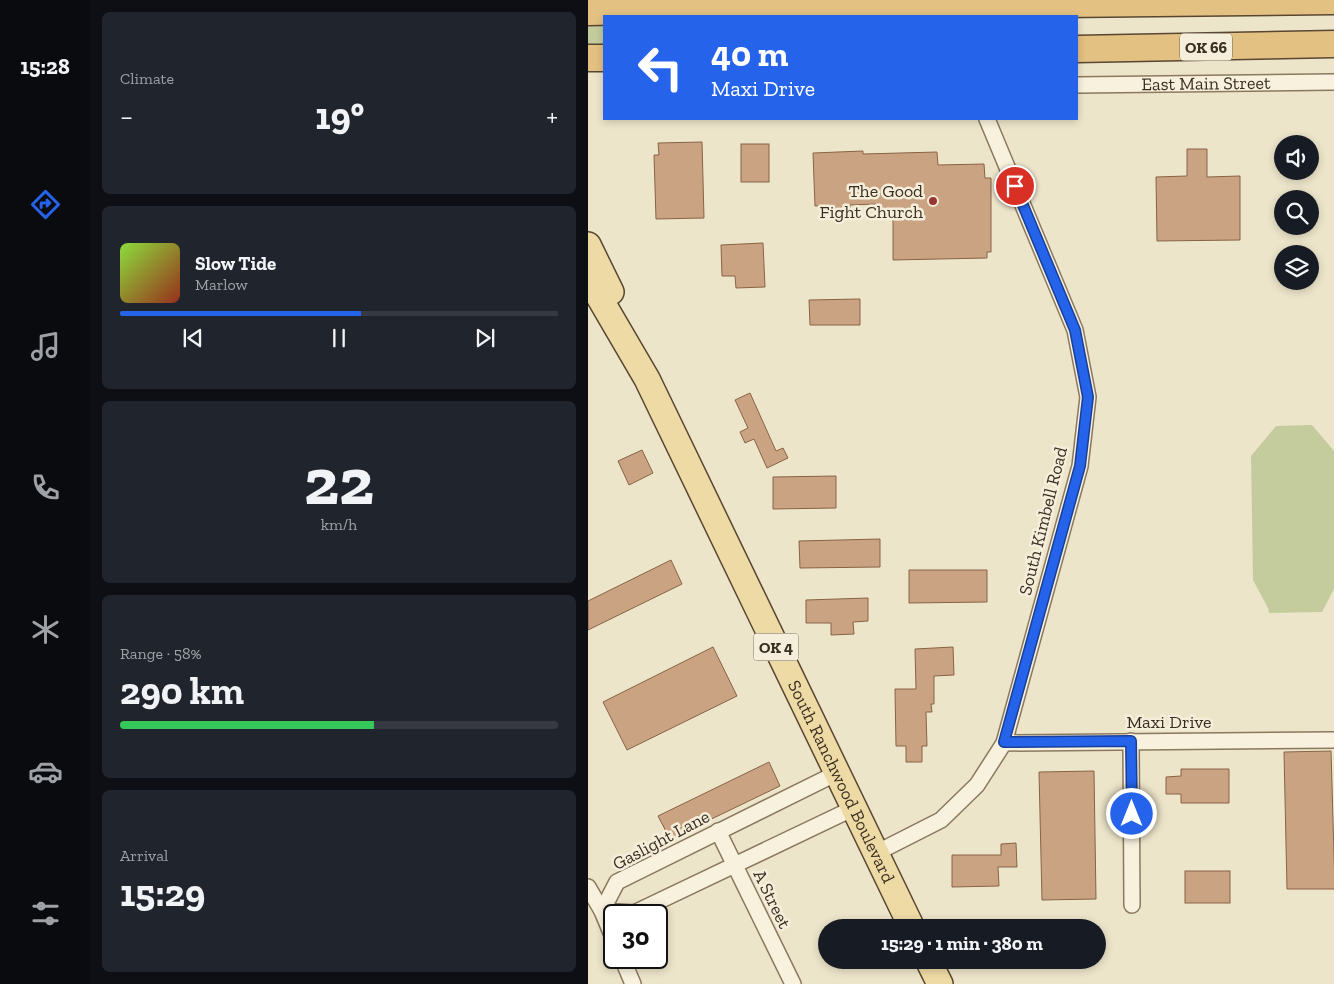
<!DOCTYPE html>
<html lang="en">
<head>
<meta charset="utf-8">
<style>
	body { margin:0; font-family:"Zilla Slab",serif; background:#20242c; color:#f1f3f6; height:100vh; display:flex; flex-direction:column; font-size:19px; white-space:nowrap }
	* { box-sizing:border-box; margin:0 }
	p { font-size:16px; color:#9ea1a6 }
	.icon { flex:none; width:28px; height:28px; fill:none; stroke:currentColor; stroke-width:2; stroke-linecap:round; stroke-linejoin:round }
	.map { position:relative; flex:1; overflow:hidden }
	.panel { display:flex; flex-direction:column; gap:12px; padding:12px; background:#0d0f14; width:498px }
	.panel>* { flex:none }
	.banner { position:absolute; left:15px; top:15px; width:475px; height:105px; border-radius:0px; box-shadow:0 2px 8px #0003; background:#2563eb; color:#fff; overflow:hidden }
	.fabs { position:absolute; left:686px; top:135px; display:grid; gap:10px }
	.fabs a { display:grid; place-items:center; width:45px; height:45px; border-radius:50%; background:#171b24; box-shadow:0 2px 8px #0003; font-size:25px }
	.speed { position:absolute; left:15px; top:904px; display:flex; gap:10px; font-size:25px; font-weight:700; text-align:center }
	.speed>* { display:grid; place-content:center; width:65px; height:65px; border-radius:50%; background:#171b24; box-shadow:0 2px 8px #0003; line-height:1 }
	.speed .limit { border:2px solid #111; border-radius:8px; background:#fff; color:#111 }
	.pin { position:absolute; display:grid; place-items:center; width:42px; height:42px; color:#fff; margin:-21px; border:2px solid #fff; border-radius:50%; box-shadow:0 1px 5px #0007 }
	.me { position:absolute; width:55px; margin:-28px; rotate:0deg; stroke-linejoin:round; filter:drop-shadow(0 0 4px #0008) }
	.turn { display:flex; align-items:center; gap:18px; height:105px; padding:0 25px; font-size:22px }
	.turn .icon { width:65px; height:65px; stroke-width:2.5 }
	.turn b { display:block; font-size:35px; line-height:42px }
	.big { font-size:38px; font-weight:700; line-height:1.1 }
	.panel .tile { flex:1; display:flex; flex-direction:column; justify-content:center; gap:8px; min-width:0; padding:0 18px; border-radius:8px; background:#20242c }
	.panel .dial { align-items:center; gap:0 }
	.dial b { font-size:65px; line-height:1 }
	.song { display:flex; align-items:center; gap:15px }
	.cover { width:60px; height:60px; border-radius:8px; background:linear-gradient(135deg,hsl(90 70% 55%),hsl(10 70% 35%)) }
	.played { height:5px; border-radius:2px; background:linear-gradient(90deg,#2563eb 55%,#363941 55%) }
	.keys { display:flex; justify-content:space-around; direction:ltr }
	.heat { display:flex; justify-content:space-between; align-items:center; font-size:28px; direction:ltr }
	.charge { height:8px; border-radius:4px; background:linear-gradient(90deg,#34c759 58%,#363941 0) }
	.trip { position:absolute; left:230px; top:919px; width:288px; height:50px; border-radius:25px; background:#171b24; box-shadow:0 2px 8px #0003; font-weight:700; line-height:50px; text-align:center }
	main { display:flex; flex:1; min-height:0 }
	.dock { display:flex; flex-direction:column; width:90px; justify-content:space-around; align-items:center; background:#090b0e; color:#9ea1a6 }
	.dock .icon { width:35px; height:35px }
	.dock .selected { color:#2563eb }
	.dock b { font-size:22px; color:#f1f3f6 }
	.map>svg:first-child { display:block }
	.green { fill:#c4cc9e }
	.building { fill:#caa382; stroke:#886345 }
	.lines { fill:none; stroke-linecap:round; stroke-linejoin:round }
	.minor-casing { stroke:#8a785f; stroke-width:18 }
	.primary-casing { stroke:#584632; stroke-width:28 }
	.trunk-casing { stroke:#584632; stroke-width:29 }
	.minor { stroke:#f8f1dd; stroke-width:15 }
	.primary { stroke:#eedaa5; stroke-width:25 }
	.trunk { stroke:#e3c182; stroke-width:26 }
	.route-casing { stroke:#184099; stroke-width:12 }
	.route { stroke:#2563eb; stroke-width:9 }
	.poi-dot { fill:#973531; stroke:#f5eeda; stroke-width:2 }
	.labels { text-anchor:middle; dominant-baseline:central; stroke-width:5; stroke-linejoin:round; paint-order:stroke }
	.shield { fill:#f5eeda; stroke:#736859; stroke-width:1 }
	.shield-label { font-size:16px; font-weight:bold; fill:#3b2f22 }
	.street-label { font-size:18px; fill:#3b2f22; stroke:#f5eeda }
	.poi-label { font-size:18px; fill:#3b2f22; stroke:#f5eeda; text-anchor:end }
</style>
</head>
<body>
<main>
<nav class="dock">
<b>15:28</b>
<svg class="icon selected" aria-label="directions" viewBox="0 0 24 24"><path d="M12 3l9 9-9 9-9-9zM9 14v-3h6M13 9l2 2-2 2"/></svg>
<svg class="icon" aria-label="music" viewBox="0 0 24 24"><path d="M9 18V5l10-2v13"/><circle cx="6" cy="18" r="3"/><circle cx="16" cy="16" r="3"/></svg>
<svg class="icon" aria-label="phone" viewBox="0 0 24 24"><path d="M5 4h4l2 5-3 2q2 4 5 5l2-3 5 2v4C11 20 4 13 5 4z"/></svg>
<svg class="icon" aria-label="climate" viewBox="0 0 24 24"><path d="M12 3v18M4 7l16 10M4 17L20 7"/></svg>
<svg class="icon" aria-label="car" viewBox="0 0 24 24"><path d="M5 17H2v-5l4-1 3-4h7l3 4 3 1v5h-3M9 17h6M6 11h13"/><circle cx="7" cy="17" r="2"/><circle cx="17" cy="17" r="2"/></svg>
<svg class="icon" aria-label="filters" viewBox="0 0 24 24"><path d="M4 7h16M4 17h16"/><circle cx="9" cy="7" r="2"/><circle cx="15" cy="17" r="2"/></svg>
</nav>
<section class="panel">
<div class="tile"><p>Climate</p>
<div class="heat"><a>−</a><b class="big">19°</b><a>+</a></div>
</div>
<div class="tile">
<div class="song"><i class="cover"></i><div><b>Slow Tide</b><p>Marlow</p></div></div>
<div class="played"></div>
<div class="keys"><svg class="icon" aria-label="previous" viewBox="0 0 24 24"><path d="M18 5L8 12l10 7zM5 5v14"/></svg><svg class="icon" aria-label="pause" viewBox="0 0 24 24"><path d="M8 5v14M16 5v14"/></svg><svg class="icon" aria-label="next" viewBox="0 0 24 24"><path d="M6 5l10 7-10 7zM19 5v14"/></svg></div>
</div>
<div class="tile dial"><b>22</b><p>km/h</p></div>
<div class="tile"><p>Range · 58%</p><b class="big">290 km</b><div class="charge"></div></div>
<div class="tile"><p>Arrival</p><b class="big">15:29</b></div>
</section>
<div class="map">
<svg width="747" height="984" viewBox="0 0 747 984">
	<rect width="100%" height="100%" fill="#ede5ca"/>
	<g class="green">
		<polygon points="16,22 16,49 0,49 0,25"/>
		<polygon points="724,425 746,451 746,589 734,612 681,613 680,608 665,580 663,456 688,426"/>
	</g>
	<g class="building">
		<polygon points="114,142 116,218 68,219 66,155 71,155 70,143"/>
		<rect x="153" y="144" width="28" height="38"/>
		<polygon points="599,149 619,149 619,177 652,176 652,240 569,241 568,177 599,176"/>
		<polygon points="275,151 275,154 349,152 350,165 396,164 397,178 403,178 403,252 399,252 399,258 305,260 305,212 288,212 288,204 262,205 262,218 246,218 246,205 227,206 225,153"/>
		<polygon points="175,243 177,287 148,288 147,276 134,276 133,245"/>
		<polygon points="272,299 272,325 222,325 221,300"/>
		<polygon points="162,393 188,451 195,448 200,458 179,468 166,439 157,443 152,432 160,428 147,400"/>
		<polygon points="54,450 65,473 41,485 30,461"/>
		<polygon points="248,476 248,508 185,509 185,477"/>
		<polygon points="292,539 292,567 212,568 211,541"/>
		<polygon points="83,560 94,584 0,630 0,601"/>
		<polygon points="321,570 399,570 399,602 321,603"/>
		<polygon points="280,598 280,621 265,622 266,634 243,635 243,623 218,623 218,600"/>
		<polygon points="125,647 149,696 39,750 15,702"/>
		<polygon points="365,647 366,675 346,676 346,704 343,704 344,712 338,712 339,746 334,746 334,762 318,762 318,746 308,746 307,689 328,689 327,649"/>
		<polygon points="743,751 747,889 699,889 696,752"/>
		<polygon points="181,762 192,786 82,839 70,816"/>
		<polygon points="593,769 641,769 641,803 593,803 593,794 578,794 578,777 593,776"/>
		<polygon points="506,771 508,899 454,900 451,772"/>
		<polygon points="428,843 429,867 410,867 411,886 364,887 364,855 413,855 413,844"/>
		<rect x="597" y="871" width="45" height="32"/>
	</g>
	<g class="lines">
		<g class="minor-casing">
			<g id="minor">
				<path id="s1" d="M489,85l258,-3"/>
				<polyline points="543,741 544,905"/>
				<polyline points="416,743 747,740"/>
				<polyline points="249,773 29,882 14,911 46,913 266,808"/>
				<polyline points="130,831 205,984"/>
				<polyline points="288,853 353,820 389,785 416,743 492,466 500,397 487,330 399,119"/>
				<polyline points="0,887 14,911 26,940"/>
				<polyline points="34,958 45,984"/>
			</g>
		</g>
		<g class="primary-casing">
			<g id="primary">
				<polyline points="0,245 23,292"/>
				<path id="s2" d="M0,278l59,101 265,549"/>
				<polyline points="340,960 352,984"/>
			</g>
		</g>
		<g class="trunk-casing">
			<g id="trunk">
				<polyline points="0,12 299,6 747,1"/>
				<polyline points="489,49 747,44"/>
				<polyline points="0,58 16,58"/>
			</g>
		</g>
		<use href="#minor" class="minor"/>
		<use href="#primary" class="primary"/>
		<use href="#trunk" class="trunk"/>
	</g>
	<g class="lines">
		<g class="route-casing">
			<polyline id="route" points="427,186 487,330 500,397 492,466 416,742 543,741 544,814"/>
		</g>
		<use href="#route" class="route"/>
	</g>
	<circle class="poi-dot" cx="345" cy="201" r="5"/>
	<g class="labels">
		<g class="shield">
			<rect x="592" y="33.5" width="52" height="27" rx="4"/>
			<rect x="165.5" y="633.5" width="45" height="27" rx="4"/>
		</g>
		<g class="shield-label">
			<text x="618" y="47">OK 66</text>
			<text x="188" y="647">OK 4</text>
		</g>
		<g class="street-label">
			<text stroke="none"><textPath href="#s1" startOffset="129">East Main Street</textPath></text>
			<text transform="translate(455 521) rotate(-76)">South Kimbell Road</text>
			<text x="581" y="722">Maxi Drive</text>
			<text stroke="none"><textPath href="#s2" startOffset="564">South Ranchwood Boulevard</textPath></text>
			<text transform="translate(73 840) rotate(-28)">Gaslight Lane</text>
			<text transform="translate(184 899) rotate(64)">A Street</text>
		</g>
		<g class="poi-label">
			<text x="335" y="191">The Good<tspan x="335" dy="21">Fight Church</tspan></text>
		</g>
	</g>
</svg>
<div class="fabs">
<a><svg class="icon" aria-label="sound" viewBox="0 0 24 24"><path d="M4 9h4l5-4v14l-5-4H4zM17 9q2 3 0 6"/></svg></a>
<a><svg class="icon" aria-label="search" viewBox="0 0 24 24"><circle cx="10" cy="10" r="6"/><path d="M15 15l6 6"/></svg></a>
<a><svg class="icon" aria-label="layers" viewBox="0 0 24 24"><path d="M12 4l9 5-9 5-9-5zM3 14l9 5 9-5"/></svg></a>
</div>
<div class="speed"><div class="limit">30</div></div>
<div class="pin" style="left:427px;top:186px;background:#d93025"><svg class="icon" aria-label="arrive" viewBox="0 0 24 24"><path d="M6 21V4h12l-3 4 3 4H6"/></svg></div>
<svg class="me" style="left:544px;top:814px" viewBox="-20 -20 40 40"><circle r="17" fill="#2563eb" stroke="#fff" stroke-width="3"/><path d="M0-11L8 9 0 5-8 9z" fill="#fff"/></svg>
<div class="trip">15:29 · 1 min · 380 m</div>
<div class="banner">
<div class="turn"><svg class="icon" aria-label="left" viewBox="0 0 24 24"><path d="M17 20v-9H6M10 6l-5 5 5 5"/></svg><div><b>40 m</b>Maxi Drive</div></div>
</div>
</div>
</main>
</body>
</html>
